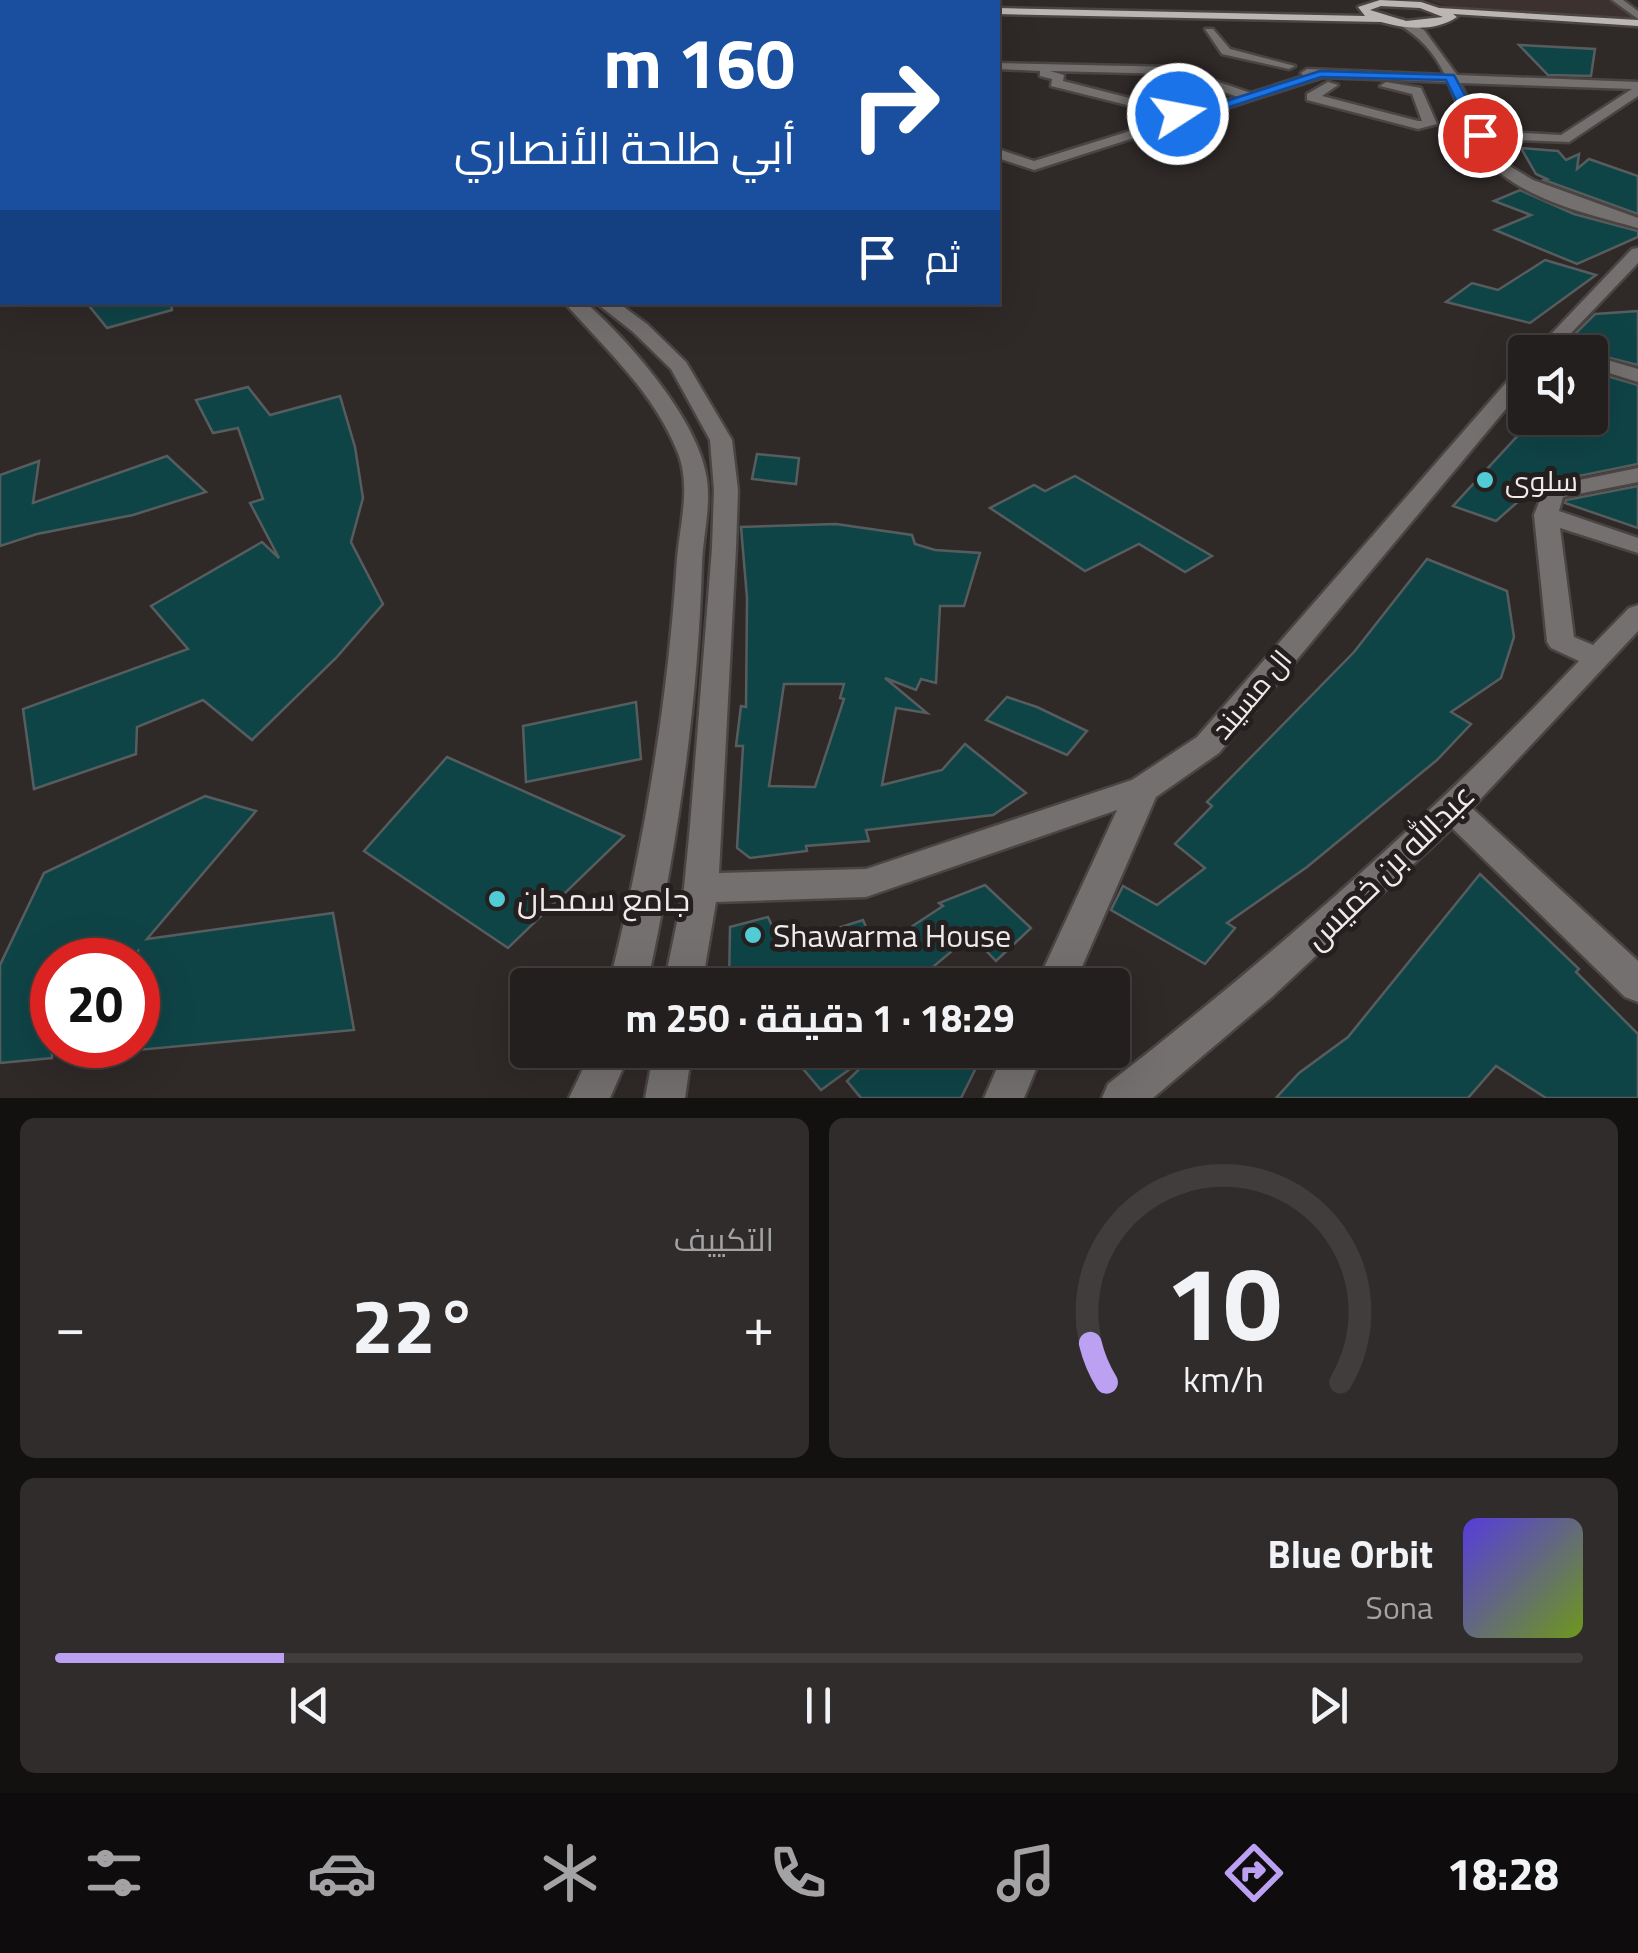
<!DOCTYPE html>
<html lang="ar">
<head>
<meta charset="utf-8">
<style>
	body { margin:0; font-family:"Titillium Web",Cairo,sans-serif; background:#2f2c2b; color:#f1f3f6; direction:rtl; height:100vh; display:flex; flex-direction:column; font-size:38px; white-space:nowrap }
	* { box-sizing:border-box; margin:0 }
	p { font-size:32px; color:#a3a2a4 }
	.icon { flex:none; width:55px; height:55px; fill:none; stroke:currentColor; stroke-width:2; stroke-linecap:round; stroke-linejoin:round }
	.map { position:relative; height:1098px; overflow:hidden; direction:ltr }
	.side { display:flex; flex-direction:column; gap:20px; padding:20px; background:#131110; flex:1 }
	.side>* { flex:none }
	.hud { position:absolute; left:0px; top:0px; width:1000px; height:305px; box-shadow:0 10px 40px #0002,0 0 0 2px #403d3c; direction:rtl; background:#1a4fa0; color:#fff; overflow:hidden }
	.buttons { position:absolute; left:1508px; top:335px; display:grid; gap:20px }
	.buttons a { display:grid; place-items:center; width:100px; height:100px; border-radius:10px; background:#231f1e; box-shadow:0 10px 40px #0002,0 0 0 2px #403d3c; font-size:50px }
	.speed { position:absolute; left:30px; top:938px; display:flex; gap:20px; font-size:50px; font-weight:700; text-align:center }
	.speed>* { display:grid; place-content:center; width:130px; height:130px; border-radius:50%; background:#231f1e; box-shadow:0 10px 40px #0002,0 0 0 2px #403d3c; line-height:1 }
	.speed .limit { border:15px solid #d22; background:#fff; color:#111 }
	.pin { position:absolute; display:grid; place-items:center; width:85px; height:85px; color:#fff; margin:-42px; border:5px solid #fff; border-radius:50%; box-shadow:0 2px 10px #0007 }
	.me { position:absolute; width:110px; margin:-55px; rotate:79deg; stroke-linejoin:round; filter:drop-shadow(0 0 8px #0008) }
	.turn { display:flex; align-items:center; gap:35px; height:210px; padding:0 40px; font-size:45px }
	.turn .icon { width:130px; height:130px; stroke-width:2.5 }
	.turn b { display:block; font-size:70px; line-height:85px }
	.then { display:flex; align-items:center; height:95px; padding:0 40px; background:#0003; gap:20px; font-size:38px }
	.big { font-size:75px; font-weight:700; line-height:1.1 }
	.side .card { flex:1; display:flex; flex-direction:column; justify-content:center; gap:15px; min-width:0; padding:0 35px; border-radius:15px; background:#2f2c2b }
	.side .dial { align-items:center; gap:0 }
	.dial svg { height:260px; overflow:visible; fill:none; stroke:#403d3c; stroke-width:7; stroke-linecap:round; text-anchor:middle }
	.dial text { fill:#f1f3f6; stroke:none }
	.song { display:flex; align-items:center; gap:30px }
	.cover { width:120px; height:120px; border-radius:15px; background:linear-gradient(135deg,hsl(250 70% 55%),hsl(80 70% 35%)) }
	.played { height:10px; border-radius:5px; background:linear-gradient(90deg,#bca0f2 15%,#403d3c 15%) }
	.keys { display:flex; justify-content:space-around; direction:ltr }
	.heat { display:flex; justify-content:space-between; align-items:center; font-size:55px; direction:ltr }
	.side .tiles { flex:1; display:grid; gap:20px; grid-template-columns:1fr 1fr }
	.card:last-child { grid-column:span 2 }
	.trip { position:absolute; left:510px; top:968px; width:620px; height:100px; border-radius:10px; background:#231f1e; box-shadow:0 10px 40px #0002,0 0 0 2px #403d3c; font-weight:700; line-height:100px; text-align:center; direction:rtl }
	.menu { display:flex; height:160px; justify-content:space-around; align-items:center; background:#0e0c0c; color:#a3a2a4 }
	.menu .icon { width:70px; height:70px }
	.menu .selected { color:#bca0f2 }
	.menu b { font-size:45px; color:#f1f3f6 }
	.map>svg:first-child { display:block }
	.built { fill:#3d312f }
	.building { fill:#0f4447; stroke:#575d5e; stroke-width:2.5; fill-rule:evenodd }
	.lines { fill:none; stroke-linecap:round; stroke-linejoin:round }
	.minor-casing { stroke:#4a4443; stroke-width:5 }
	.major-casing { stroke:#4a4443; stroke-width:5 }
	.minor { fill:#73706f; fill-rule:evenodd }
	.major { fill:#bbb5b4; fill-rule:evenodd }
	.route { fill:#1a73e8; stroke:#114b97; stroke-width:2.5 }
	.poi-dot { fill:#51ccd4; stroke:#25201f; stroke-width:4 }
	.labels { text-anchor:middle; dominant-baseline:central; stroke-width:10; stroke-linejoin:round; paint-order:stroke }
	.poi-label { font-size:28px; fill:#eeebea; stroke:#25201f; text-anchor:start }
	.street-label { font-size:28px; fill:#eeebea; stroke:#25201f }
	.near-street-label { font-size:32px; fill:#eeebea; stroke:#25201f }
	.near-poi-label { font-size:32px; fill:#eeebea; stroke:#25201f; text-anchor:start }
</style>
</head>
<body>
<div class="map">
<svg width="1638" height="1098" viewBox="0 0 1638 1098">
	<rect width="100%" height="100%" fill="#2f2928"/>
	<polygon class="built" points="1428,0 1610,0 1638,21 1470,13"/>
	<g class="building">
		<polygon points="1519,45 1595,49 1591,76 1548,75"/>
		<polygon points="1521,148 1558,151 1566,160 1579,154 1577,169 1589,159 1638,176 1638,214 1544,180 1547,179 1536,174"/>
		<polygon points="1520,190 1574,214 1638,231 1638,237 1577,264 1495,230 1531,215 1494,201"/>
		<polygon points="1545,260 1596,275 1530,323 1446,302 1472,283 1498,290"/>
		<polygon points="86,302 171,302 172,310 107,328"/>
		<polygon points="1638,311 1638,365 1586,352 1576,333 1595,314"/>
		<polygon points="1590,371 1638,385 1638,464 1544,483 1538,494 1530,491 1496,521 1453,506 1534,418 1590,418"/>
		<polygon points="248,387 270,415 340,396 355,447 363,498 351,542 383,604 336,658 252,740 203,700 137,727 136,754 34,789 23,709 188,649 151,606 262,542 279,558 250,503 263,499 238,428 213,433 196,400"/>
		<polygon points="757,454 799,458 796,484 752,479"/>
		<polygon points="167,456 206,492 133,515 37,534 0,546 0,475 39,461 33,503"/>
		<polygon points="1075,476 1212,556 1185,572 1139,544 1085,571 990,508 1034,485 1045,491"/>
		<polygon points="1638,486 1638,528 1565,503 1566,500"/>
		<path d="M836,524l76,11 3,9 20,6 45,3 -16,53h-24l-4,77 -15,-4 -5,11 -31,-12 42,35 -31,-5 -14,77 60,-15 23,-26 61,49 -33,22 -127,15 3,11 -63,5 1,5 -57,7 -13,-10 6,-102h-7l5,-40 5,1 1,-109 -6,-71zM784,684h60l-4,14 4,1 -29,88 -46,-1z"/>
		<polygon points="1427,559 1507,591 1514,637 1501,678 1451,712 1471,724 1437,760 1307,867 1227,923 1235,928 1205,964 1111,910 1123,886 1157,905 1205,868 1175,844 1212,806 1207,802 1354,652"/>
		<polygon points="1007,697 1037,707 1087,731 1067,755 986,720"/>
		<polygon points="636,702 641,759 526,782 523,726"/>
		<polygon points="447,757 624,836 508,948 364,851"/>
		<polygon points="205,796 256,811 147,939 333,913 354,1030 138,1050 138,951 129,960 52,960 52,1058 0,1063 0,965 44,873"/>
		<polygon points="1480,874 1579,969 1576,972 1638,1034 1638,1098 1546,1098 1496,1066 1468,1098 1276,1098 1299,1073 1348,1037"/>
		<polygon points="985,885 1031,928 996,961 971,935 934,966 953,985 729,985 730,927 768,917 781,946 863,920 876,950 943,906 939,903"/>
		<polygon points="787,1050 839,1050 854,1066 821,1090"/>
		<polygon points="879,1050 985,1050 961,1098 861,1098 847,1081"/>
	</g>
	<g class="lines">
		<g class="minor-casing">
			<g id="minor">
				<polygon points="0,0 31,0 32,2 2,3"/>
				<polygon points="114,0 146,0 147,2 113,2"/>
				<polygon points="393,0 407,0 408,2 396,2"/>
				<polygon points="1612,0 1623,0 1638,11 1638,19"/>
				<path d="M1402,19l22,11 33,45 181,7v14l-69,46 -82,-3 19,25 27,16 105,38v10c-50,-14 -124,-30 -156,-74 -15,-22 -23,-48 -34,-72l-125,-5 -289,93 -36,-12v-9l36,12 141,-44 -124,-31 1,-7 -12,-3v-5l-42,-2v-6l176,4 77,26 53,-17 -3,-3 6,-4 138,6c-11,-23 -25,-38 -47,-51zM1050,71l123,3 65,23 -50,16 -125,-32 1,-6zM1460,83l172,6 -71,46 -78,-4z"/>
				<polygon points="1205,29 1213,29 1230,49 1295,66 1289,69 1222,54"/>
				<polygon points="1328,82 1338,85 1322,96 1418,121 1422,121 1412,94 1380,86 1386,82 1421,88 1437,124 1418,129 1307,100 1307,94"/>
				<polygon points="2,97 2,105 0,106 0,98"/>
				<rect x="0" y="228" width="2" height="10"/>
				<polygon points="1638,248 1638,263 1553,352 1534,352 1632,249"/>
				<path d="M564,302h21c42,37 111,115 121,172 6,29 -3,61 -4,90 -4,143 -25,282 -55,421h-38c35,-141 59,-282 68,-427 3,-34 14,-71 1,-105 -24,-61 -72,-103 -114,-151z"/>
				<polygon points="595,302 617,302 647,324 686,362 732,440 738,490 736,548 719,873 866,869 1132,780 1197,737 1518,369 1525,367 1525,386 1219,753 1156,797 1074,985 1036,985 1117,810 866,897 716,902 702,985 664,985 684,888 690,826 712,548 714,490 710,440 671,369 633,332"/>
				<polygon points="1590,355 1638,369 1638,382 1590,367"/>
				<path d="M1638,468v14l-75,15 -4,14 79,27v15l-78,-25 14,109 19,8 36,-37 9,-3v26l-166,177 166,153v41l-13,-5 -173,-169 -180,169 -119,101h-51l6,-14c167,-130 325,-269 471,-423l-28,-13 -4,-6 -13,-127 11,-28z"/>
				<polygon points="592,1050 631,1050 610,1098 569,1098"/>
				<polygon points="654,1050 692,1050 685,1098 645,1098"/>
				<polygon points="1005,1050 1044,1050 1024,1098 984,1098"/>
			</g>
		</g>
		<g class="major-casing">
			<g id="major">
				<polygon points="481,0 558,0 559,2 480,2"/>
				<polygon points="703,0 846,0 847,2 706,2"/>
				<path d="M1380,0l41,2 18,6 199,12v6l-185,-12 4,3c-22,15 -51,12 -76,5l-383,-8v-6l367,8 -7,-9zM1381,6l39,2 23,9 -37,4 -36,-11z"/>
			</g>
		</g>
		<use href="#minor" class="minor"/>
		<use href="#major" class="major"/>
	</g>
	<polygon class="route" points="1320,71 1454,75 1486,135 1475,138 1446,80 1321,77 1189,120 1172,114 1178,110 1189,113"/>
	<g class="poi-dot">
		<circle cx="1485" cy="480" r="10"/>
		<circle cx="497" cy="899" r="10"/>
		<circle cx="753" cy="935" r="10"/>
	</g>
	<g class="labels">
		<g class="poi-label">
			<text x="1505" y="480">سلوى</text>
		</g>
		<g class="street-label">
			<text transform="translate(1251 694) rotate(-50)">ال مسيند</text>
		</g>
		<g class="near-street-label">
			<text transform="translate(1389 866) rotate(-44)">عبدالله بن خميس</text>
		</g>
		<g class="near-poi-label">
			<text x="517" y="899">جامع سمحان</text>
			<text x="773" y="935">Shawarma House</text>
		</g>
	</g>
</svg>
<div class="buttons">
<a><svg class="icon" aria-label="sound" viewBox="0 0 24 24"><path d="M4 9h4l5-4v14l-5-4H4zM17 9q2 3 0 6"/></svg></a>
</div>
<div class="speed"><div class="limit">20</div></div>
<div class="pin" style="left:1480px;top:135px;background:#d93025"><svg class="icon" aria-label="arrive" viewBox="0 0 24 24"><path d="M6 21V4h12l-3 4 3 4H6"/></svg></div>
<svg class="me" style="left:1178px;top:114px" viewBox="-20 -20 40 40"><circle r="17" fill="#1a73e8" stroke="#fff" stroke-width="3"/><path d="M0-11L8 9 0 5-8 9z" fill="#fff"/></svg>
<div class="trip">18:29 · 1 دقيقة · 250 m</div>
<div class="hud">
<div class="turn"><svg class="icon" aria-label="right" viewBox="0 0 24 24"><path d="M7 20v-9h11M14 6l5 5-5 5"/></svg><div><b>160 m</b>أبي طلحة الأنصاري</div></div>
<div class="then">ثم<svg class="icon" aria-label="arrive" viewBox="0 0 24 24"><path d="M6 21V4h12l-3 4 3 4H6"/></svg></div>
</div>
</div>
<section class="side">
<div class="tiles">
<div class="card dial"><svg viewBox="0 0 100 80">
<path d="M14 69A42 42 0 1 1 86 69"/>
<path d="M14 69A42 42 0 0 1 9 57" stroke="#bca0f2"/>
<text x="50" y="56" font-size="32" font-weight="700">10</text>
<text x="50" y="72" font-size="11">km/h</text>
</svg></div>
<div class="card"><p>التكييف</p>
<div class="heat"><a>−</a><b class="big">22°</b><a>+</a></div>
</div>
<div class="card">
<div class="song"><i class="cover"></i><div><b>Blue Orbit</b><p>Sona</p></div></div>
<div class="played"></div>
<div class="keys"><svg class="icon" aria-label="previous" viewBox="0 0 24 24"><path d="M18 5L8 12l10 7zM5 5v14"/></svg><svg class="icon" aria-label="pause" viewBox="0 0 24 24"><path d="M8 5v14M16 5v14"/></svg><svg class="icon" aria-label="next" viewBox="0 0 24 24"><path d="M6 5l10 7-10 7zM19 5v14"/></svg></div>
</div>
</div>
</section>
<nav class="menu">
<b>18:28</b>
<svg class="icon selected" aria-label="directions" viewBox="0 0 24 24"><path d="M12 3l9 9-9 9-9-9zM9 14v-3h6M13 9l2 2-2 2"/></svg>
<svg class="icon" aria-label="music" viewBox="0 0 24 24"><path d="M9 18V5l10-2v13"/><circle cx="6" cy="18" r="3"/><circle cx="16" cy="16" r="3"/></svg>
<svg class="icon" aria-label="phone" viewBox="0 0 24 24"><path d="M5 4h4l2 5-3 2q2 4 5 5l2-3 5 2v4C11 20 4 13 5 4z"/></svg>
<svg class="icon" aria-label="climate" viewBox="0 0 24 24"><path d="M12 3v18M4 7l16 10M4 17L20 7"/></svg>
<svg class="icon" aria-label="car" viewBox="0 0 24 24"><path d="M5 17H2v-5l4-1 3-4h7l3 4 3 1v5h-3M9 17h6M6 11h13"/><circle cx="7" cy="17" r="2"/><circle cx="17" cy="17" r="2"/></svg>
<svg class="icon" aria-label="filters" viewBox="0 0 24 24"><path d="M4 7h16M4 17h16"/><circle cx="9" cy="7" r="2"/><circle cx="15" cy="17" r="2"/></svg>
</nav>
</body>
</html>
